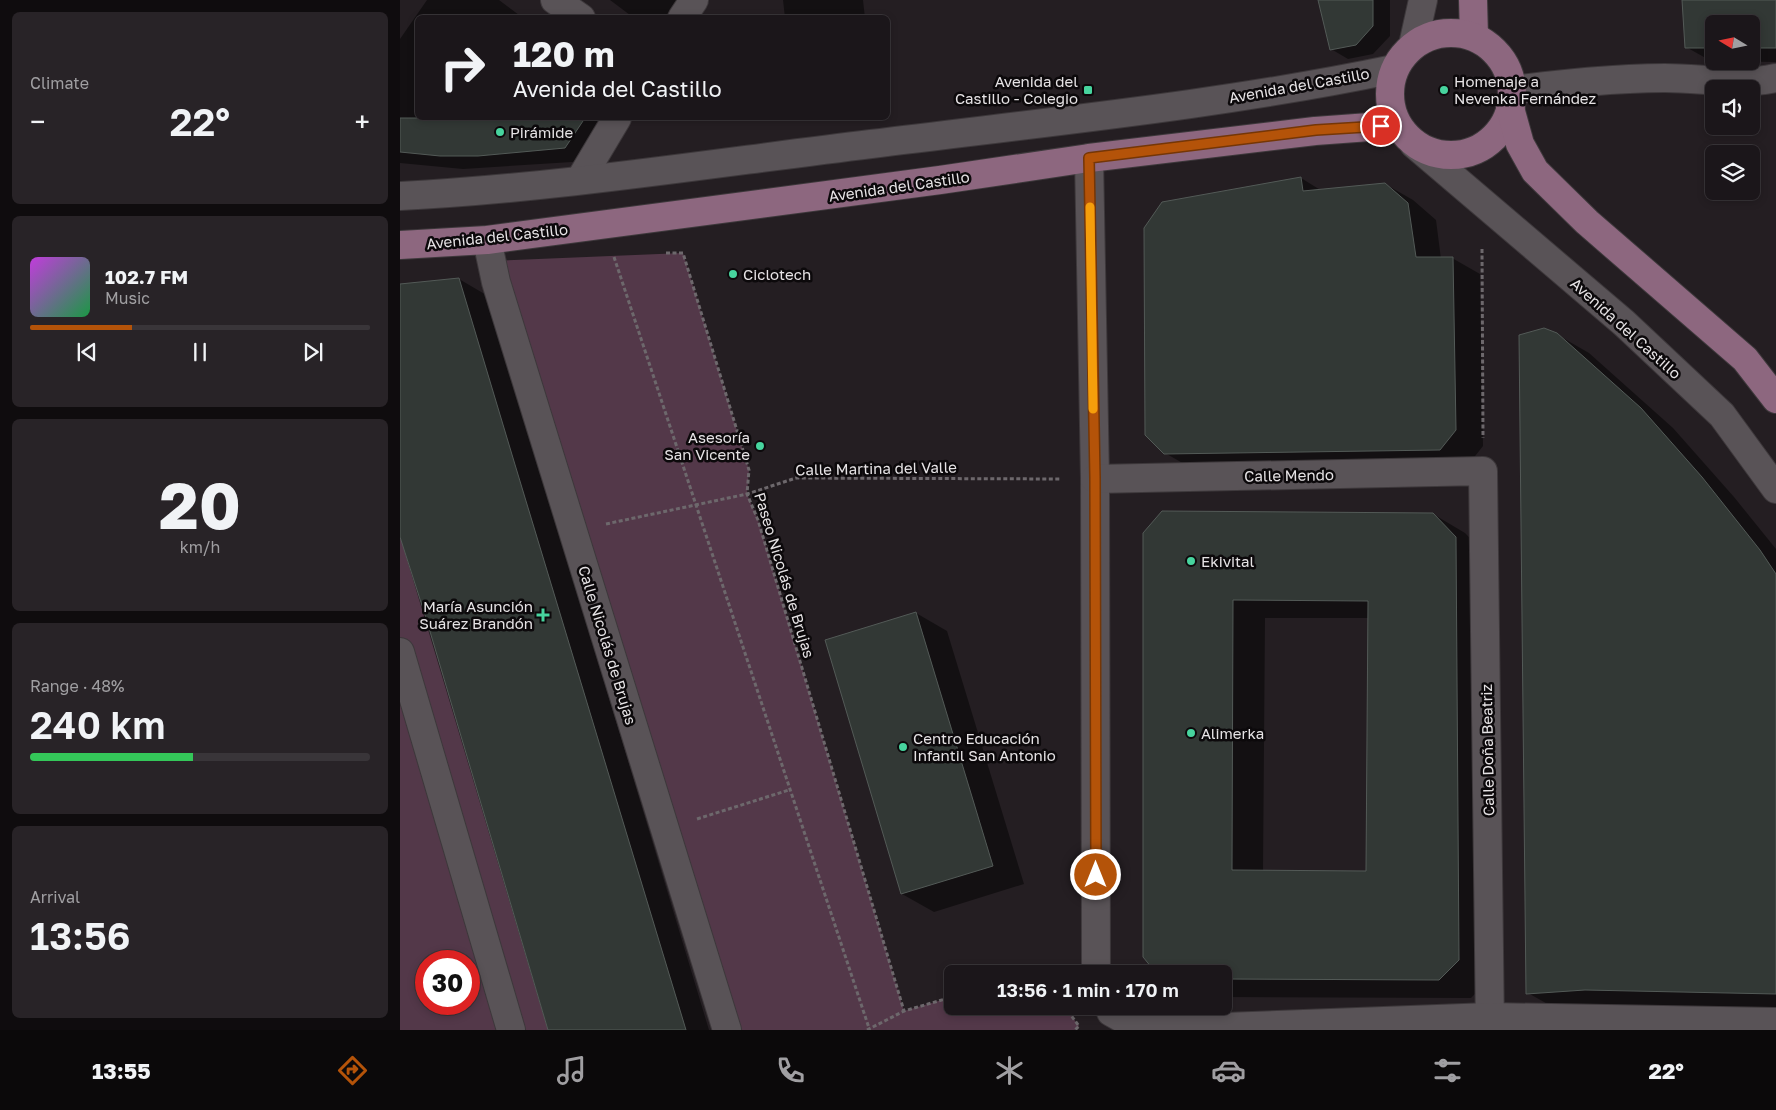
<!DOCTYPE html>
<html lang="en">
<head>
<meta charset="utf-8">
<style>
	body { margin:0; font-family:"Golos Text",sans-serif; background:#282327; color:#f1f3f6; height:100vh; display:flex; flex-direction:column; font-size:19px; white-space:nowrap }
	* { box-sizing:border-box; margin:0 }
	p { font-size:16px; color:#a09fa2 }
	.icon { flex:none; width:28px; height:28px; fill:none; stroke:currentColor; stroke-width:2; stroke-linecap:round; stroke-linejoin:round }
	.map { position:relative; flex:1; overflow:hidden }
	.side { display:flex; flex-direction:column; gap:12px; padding:12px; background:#0f0c0e; width:400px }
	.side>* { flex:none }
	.banner { position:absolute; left:15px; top:15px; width:475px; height:105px; border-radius:8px; box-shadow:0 2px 8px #0003,0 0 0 1px #393539; background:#1b161a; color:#f1f3f6; overflow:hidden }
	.needle { width:32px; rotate:280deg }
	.tools { position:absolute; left:1305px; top:15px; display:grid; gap:10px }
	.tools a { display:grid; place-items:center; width:55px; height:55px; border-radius:8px; background:#1b161a; box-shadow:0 2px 8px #0003,0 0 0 1px #393539; font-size:25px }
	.speed { position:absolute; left:15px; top:950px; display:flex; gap:10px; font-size:25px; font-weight:700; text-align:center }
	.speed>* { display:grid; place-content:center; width:65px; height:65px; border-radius:50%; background:#1b161a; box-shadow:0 2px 8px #0003,0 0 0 1px #393539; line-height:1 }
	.speed .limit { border:8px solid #d22; background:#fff; color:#111 }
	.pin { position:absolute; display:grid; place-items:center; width:42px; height:42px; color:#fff; margin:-21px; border:2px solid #fff; border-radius:50%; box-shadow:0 1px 5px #0007 }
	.me { position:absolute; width:55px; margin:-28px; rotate:0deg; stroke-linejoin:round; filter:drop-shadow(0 0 4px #0008) }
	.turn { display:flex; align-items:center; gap:18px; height:105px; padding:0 15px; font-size:22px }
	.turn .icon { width:65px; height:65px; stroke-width:2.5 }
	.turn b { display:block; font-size:35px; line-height:42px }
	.big { font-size:38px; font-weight:600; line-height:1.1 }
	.side .card { flex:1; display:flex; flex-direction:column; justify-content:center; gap:8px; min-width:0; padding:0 18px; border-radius:8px; background:#282327 }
	.side .dial { align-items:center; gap:0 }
	.dial b { font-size:65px; line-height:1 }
	.song { display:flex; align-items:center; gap:15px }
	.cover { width:60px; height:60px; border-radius:8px; background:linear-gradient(135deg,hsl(290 70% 55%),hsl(140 70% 35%)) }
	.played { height:5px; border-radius:2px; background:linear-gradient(90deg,#b45309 30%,#393539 30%) }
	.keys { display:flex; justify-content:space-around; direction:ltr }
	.heat { display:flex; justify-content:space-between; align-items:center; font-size:28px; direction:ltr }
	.charge { height:8px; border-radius:4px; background:linear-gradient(90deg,#34c759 48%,#393539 0) }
	.trip { position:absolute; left:544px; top:965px; width:288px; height:50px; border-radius:8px; background:#1b161a; box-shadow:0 2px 8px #0003,0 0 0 1px #393539; font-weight:600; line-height:50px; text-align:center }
	.dock { display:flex; height:80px; justify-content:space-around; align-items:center; background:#0b090a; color:#a09fa2 }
	.dock .icon { width:35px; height:35px }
	.dock .selected { color:#b45309 }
	.dock b { font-size:22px; color:#f1f3f6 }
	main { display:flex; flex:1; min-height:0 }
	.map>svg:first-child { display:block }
	.green { fill:#533849; fill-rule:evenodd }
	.shadow { fill:#0007; fill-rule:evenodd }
	.building { fill:#323835; stroke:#535a57; fill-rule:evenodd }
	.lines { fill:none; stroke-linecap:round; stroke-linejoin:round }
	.minor-casing { stroke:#3d383b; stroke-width:30 }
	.major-casing { stroke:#3d383b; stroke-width:30 }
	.path { stroke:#6d686c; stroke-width:3; stroke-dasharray:4 2.5; stroke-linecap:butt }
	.minor { stroke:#595357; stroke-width:28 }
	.major { stroke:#8d677f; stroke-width:28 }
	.route-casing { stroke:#753606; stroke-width:12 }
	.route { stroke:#b45309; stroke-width:9 }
	.slow { stroke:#f59e0b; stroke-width:9 }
	.poi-dot { fill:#47d49e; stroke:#0c090b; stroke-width:2 }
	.labels { text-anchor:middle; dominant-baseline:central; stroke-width:5; stroke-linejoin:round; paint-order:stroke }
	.poi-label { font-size:15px; fill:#e6e3e5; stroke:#0c090b; text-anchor:start }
	.street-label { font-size:15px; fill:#e6e3e5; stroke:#0c090b }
</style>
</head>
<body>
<main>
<section class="side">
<div class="card"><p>Climate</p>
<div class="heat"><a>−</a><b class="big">22°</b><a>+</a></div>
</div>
<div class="card">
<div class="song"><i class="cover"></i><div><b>102.7 FM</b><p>Music</p></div></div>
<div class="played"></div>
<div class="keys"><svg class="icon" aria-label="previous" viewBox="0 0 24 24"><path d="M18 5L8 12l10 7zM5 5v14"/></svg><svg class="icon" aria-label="pause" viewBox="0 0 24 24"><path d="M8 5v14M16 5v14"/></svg><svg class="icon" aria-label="next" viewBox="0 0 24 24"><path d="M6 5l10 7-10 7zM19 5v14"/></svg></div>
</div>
<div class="card dial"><b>20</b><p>km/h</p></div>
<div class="card"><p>Range · 48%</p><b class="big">240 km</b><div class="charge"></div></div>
<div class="card"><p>Arrival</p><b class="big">13:56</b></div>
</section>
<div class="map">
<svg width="1376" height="1030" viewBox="0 0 1376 1030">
	<rect width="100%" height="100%" fill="#241e22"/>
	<g class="green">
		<polygon points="283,253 349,470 347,494 358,520 504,1011 552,997 552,1006 664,1006 679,1026 675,1030 327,1030 90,261"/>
		<path d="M0,536l148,494h-148zM26,961h43v43h-43z"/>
	</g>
	<g class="shadow">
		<polygon points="27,0 99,0 123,18 18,18 18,118 219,118 188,161 63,169 0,163 0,39"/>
		<polygon points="210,0 306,0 293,18 234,18"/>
		<polygon points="383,0 463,0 465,18 385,18"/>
		<polygon points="920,0 990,0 990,36 973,54 948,59 931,49"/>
		<path d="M1283,0h93v62l-65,-1 -25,-14zM1314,24h37v37h-37z"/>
		<polygon points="415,118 446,118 421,121"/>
		<polygon points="901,178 922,191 985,184 1013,200 1036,220 1041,259 1052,258 1080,274 1083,446 1068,465 793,469 765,453"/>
		<polygon points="59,279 88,296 309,1030 149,1030 28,618 0,533 0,285"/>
		<polygon points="1156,334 1189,353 1273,428 1334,497 1376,549 1376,1011 1160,1011 1128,993"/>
		<path d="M1033,514l32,19 22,23 3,422 -19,20 -249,-1v-23l-77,-440zM865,618h104l-2,254h-104z"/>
		<polygon points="516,613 547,631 624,884 534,912 502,894 426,641"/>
	</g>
	<g class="building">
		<polygon points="918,0 973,0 973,26 956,45 930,50"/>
		<polygon points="1282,0 1376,0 1376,48 1351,48 1351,24 1314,24 1314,48 1285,48"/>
		<polygon points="0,118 185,118 165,148 78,156 40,156 0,152"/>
		<polygon points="901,177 903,191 985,183 1008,203 1016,257 1053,257 1056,430 1040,450 764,454 745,435 744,228 762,202"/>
		<polygon points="59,278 113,458 286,1030 148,1030 26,618 0,537 0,284"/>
		<polygon points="1144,328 1157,333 1241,408 1302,477 1360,550 1376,574 1376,994 1185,990 1126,994 1119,335"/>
		<path d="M762,511l271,2 23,24 3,423 -20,20 -217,-1v-5h-65l-14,-17v-424zM833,600l135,1 -2,270 -134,-1z"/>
		<polygon points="516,612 593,866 501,894 425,640"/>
	</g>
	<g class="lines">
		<g class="minor-casing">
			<g id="minor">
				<polyline points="155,0 181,18"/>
				<polyline points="282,18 294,0"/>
				<polyline points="1013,45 1023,0"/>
				<path d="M1112,90c50,-6 103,-12 153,-12 37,0 75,8 111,0"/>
				<polyline points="1014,144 1224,323 1322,415 1376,489"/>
				<polyline points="689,158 695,479 696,974"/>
				<polyline points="180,180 217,118"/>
				<path d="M0,196c157,-8 314,-33 471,-52 174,-22 351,-39 523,-75"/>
				<polyline points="87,240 96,282 327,1030"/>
				<polyline points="695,479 1083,471 1090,1030"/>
				<polyline points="0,652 111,1030"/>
				<polyline points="709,1006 711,1012 743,1030 1090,1017 1376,1022"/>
			</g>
		</g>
		<g class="major-casing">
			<g id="major">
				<polyline points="1073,0 1074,36"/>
				<circle cx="1051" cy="94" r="61"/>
				<polyline points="1110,108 1120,144 1135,171 1187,222 1345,359 1376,399"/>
				<polyline points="0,245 87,240 540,180 689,158 915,131 997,125"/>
			</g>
		</g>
		<g class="path">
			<polyline points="1082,249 1083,438"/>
			<polyline points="266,253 283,253 349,470 347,494 358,520 504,1011 552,997"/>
			<polyline points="214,257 469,1028"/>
			<polyline points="206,524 347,494 396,478 661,479"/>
			<polyline points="297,819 389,790"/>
			<polyline points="634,974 639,974"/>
			<polyline points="664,1006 679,1026 675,1030"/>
			<polyline points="467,1030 504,1011"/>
		</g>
		<use href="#minor" class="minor"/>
		<use href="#major" class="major"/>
	</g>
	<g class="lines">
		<g class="route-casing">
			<polyline id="route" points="696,875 695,478 689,158 916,130 981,126"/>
		</g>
		<use href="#route" class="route"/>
		<polyline class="slow" points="690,207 693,409"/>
	</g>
	<g class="poi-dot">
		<rect x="683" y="85" width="10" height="10" rx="2.5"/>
		<circle cx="1044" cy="90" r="5"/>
		<circle cx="100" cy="132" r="5"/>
		<circle cx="333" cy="274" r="5"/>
		<circle cx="360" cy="446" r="5"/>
		<circle cx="791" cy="561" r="5"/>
		<path d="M140.5 607.5h5v5h5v5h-5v5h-5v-5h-5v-5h5z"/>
		<circle cx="791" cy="733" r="5"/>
		<circle cx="503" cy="747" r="5"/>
	</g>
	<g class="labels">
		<g class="poi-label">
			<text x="678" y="81" text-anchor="end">Avenida del<tspan x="678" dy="17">Castillo - Colegio</tspan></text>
			<text x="1054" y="81">Homenaje a<tspan x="1054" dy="17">Nevenka Fernández</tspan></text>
			<text x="110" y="132">Pirámide</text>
			<text x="343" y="274">Ciclotech</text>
			<text x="350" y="437" text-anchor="end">Asesoría<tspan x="350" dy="17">San Vicente</tspan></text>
			<text x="801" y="561">Ekivital</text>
			<text x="133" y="606" text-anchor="end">María Asunción<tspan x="133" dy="17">Suárez Brandón</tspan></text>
			<text x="801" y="733">Alimerka</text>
			<text x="513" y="738">Centro Educación<tspan x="513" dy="17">Infantil San Antonio</tspan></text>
		</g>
		<g class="street-label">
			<text transform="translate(899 85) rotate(-10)">Avenida del Castillo</text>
			<text transform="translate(499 186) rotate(-8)">Avenida del Castillo</text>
			<text transform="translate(97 236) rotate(-6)">Avenida del Castillo</text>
			<text transform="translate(1226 328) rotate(42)">Avenida del Castillo</text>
			<text transform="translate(476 468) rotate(-1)">Calle Martina del Valle</text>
			<text transform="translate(889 475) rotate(-1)">Calle Mendo</text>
			<text transform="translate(385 575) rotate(73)">Paseo Nicolás de Brujas</text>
			<text transform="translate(208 645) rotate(73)">Calle Nicolás de Brujas</text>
			<text transform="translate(1087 750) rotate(-91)">Calle Doña Beatriz</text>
		</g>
	</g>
</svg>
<div class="tools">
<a><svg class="needle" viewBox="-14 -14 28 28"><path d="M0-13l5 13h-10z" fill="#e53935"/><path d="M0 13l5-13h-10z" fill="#a09fa2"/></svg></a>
<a><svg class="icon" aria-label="sound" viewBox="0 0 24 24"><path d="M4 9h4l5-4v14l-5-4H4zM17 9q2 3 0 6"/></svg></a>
<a><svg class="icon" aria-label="layers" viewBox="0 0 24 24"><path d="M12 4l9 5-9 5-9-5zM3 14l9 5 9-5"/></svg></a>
</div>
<div class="speed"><div class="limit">30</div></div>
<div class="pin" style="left:981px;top:126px;background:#d93025"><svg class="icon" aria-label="arrive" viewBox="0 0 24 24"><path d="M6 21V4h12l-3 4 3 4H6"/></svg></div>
<svg class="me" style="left:696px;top:875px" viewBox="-20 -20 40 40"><circle r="17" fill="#b45309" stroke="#fff" stroke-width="3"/><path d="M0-11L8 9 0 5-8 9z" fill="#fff"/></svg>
<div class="trip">13:56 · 1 min · 170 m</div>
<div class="banner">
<div class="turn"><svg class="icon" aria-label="right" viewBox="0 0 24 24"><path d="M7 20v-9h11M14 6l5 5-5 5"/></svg><div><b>120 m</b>Avenida del Castillo</div></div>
</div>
</div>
</main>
<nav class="dock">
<b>13:55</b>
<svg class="icon selected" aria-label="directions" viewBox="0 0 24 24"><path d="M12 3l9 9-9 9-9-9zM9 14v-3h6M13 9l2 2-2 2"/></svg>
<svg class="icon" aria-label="music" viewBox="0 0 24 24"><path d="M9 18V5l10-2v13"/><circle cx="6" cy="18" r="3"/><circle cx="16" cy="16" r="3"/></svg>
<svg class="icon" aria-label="phone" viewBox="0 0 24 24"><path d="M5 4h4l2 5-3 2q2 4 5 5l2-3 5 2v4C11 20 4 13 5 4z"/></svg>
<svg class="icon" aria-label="climate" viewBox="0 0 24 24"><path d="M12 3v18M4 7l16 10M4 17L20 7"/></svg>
<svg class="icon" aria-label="car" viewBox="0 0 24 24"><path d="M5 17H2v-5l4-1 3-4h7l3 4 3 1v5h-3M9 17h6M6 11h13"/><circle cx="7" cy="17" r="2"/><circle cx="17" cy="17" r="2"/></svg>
<svg class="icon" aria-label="filters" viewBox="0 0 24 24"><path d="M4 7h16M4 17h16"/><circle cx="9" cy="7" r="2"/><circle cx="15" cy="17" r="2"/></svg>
<b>22°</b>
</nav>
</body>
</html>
